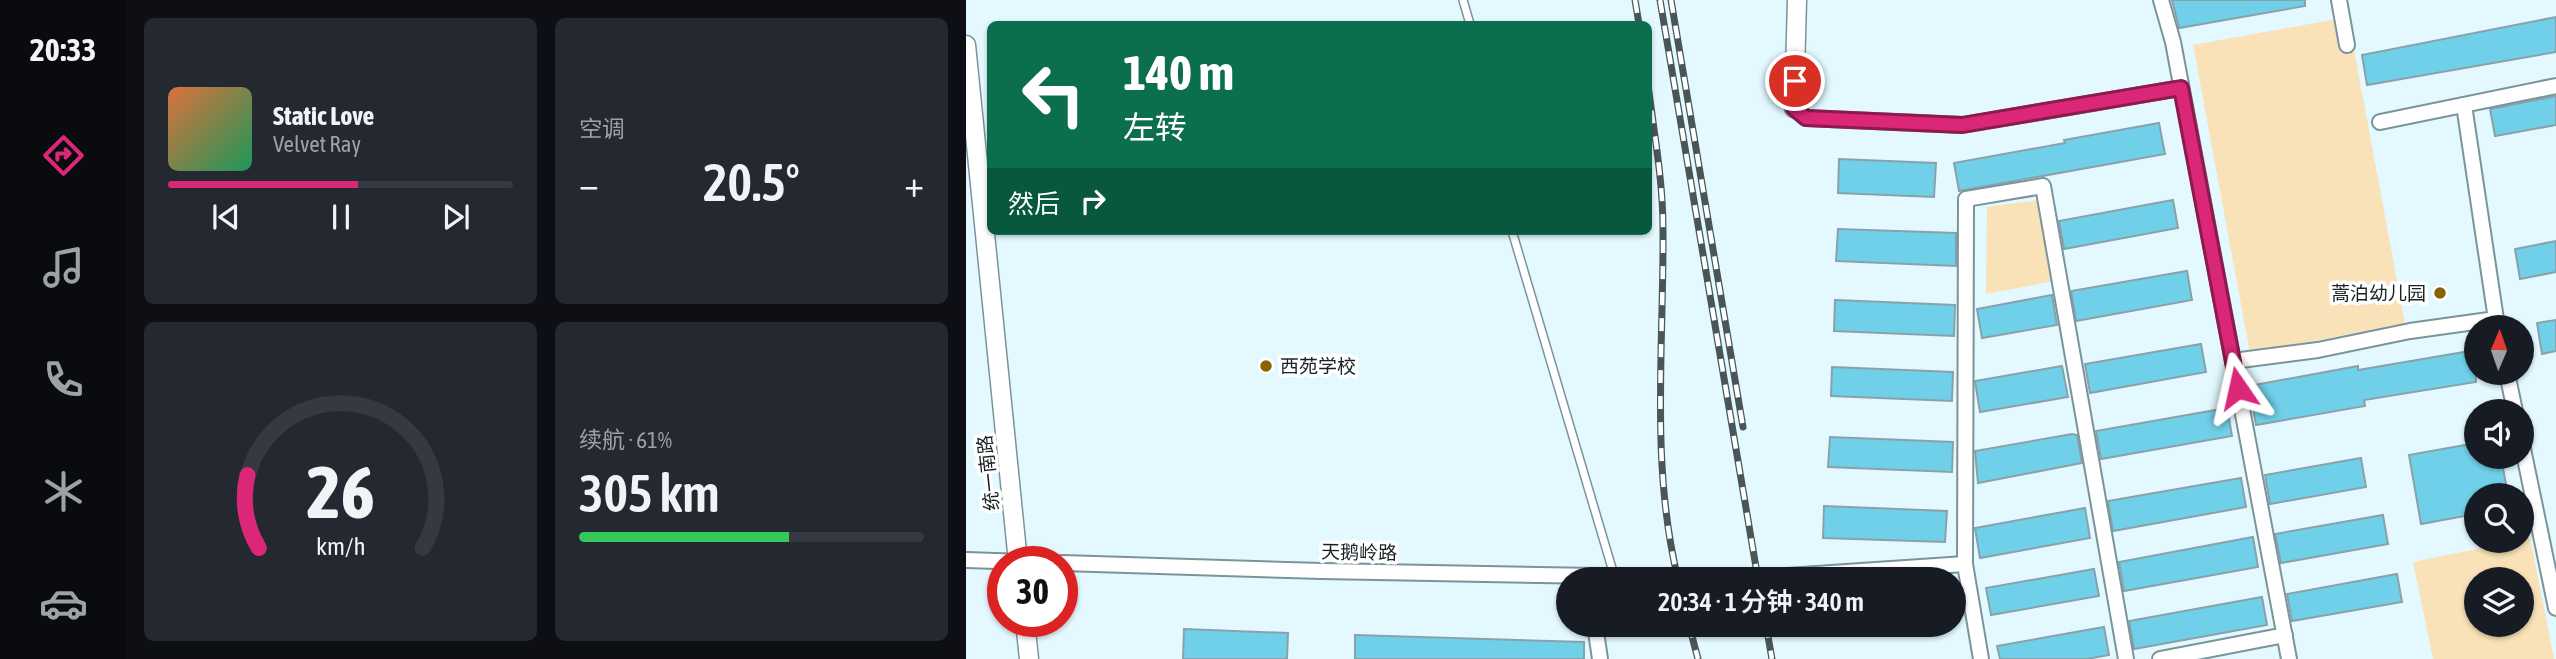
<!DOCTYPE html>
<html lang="zh">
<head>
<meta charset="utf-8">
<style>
	body { margin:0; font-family:"Asap Condensed","Noto Sans SC",sans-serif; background:#242831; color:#f1f3f6; height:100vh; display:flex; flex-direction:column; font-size:26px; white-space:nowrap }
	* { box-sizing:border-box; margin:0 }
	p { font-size:23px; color:#9ea1a6 }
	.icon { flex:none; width:38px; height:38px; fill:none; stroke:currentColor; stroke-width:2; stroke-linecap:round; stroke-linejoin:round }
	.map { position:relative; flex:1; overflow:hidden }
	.side { display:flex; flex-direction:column; gap:18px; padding:18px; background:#0d0f14; width:840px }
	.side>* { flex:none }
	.hud { position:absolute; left:21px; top:21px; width:665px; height:214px; border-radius:10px; box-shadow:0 2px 5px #0004; background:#0b6e4f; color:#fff; overflow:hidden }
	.needle { width:46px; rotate:2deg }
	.tools { position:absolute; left:1498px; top:315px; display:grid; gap:14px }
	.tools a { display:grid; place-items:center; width:70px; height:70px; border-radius:50%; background:#171b24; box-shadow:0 2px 5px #0004; font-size:35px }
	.speed { position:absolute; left:21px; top:546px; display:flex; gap:14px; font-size:35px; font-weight:700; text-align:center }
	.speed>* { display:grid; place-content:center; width:91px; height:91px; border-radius:50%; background:#171b24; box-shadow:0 2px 5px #0004; line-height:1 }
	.speed .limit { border:10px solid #d22; background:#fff; color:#111 }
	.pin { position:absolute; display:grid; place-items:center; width:60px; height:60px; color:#fff; margin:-30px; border:4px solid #fff; border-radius:50%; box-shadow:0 2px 7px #0007 }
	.me { position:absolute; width:77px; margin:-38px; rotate:349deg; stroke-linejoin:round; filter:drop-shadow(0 0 5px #0008) }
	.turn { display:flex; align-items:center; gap:24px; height:147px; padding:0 21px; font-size:32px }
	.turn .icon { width:91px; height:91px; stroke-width:2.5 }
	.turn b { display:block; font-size:49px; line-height:60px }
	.then { display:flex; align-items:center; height:66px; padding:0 21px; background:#0003; gap:14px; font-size:26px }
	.big { font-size:52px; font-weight:600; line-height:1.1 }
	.side .card { flex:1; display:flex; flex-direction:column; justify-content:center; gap:10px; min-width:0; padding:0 24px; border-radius:10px; background:#242831 }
	.side .dial { align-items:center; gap:0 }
	.dial svg { height:182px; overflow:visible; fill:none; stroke:#363941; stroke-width:7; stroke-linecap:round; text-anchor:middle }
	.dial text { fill:#f1f3f6; stroke:none }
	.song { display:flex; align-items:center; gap:21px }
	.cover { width:84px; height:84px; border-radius:10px; background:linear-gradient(135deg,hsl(20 70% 55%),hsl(150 70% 35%)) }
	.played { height:7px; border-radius:4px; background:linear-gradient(90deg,#db2777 55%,#363941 55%) }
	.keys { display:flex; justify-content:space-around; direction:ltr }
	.heat { display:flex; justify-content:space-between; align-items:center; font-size:38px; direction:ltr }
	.charge { height:10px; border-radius:5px; background:linear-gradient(90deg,#34c759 61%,#363941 0) }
	.side .tiles { flex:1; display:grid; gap:18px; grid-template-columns:repeat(2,1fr) }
	.trip { position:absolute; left:590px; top:567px; width:410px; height:70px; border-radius:35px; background:#171b24; box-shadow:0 2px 5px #0004; font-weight:600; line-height:70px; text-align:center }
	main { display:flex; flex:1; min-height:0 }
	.dock { display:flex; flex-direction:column; width:126px; justify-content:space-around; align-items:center; background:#090b0e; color:#9ea1a6 }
	.dock .icon { width:49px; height:49px }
	.dock .on { color:#db2777 }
	.dock b { font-size:32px; color:#f1f3f6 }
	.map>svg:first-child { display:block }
	.green { fill:#f9e2b7; fill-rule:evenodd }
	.building { fill:#71d0e9; stroke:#89a2a9; stroke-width:2 }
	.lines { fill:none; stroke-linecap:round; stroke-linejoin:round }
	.minor-tunnel { stroke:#baced3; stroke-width:14; stroke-dasharray:14 7; stroke-linecap:butt }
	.service-casing { stroke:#7b949b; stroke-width:10 }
	.minor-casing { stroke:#7b949b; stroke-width:18 }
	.tertiary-casing { stroke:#7b949b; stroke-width:21 }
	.service { stroke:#fff; stroke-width:7 }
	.minor { stroke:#fff; stroke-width:14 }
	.tertiary { stroke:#fff; stroke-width:18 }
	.rail-casing { stroke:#495659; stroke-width:7 }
	.rail { stroke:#fff; stroke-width:4.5; stroke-dasharray:13; stroke-linecap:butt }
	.route-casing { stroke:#8e194d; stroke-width:18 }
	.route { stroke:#db2777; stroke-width:12 }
	.poi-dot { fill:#876300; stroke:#fff; stroke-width:2.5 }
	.labels { text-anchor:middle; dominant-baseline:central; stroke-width:7; stroke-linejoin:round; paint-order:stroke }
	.poi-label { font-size:19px; fill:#182224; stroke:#fff; text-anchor:end }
	.street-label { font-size:19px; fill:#182224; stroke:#fff }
</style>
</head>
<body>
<main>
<nav class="dock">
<b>20:33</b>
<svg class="icon on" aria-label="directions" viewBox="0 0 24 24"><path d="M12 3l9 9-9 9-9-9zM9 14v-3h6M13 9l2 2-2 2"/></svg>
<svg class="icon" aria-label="music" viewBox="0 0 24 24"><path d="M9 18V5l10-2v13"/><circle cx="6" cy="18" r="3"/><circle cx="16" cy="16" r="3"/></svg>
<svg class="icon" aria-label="phone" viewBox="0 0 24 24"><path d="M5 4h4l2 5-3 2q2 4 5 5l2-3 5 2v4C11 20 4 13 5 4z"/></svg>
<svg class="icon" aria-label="climate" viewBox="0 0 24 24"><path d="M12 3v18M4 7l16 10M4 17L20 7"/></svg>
<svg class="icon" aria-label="car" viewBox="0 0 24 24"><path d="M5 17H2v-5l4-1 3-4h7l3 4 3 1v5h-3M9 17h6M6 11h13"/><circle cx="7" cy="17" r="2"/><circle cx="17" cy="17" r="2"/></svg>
</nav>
<section class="side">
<div class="tiles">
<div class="card">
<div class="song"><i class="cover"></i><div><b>Static Love</b><p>Velvet Ray</p></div></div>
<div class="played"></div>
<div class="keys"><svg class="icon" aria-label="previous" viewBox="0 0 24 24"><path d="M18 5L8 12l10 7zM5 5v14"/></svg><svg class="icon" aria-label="pause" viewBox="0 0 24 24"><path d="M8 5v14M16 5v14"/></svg><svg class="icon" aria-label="next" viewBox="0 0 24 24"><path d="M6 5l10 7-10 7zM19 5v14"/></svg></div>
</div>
<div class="card"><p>空调</p>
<div class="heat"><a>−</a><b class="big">20.5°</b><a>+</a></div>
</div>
<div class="card dial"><svg viewBox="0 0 100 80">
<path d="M14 69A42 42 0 1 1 86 69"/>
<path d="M14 69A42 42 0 0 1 9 37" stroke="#db2777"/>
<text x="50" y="56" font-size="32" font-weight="700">26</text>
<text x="50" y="72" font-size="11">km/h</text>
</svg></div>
<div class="card"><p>续航 · 61%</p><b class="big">305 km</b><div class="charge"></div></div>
</div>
</section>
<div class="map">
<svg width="1590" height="659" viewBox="0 0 1590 659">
	<rect width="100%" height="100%" fill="#e3f9ff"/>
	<g class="green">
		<polygon points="1382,17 1439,324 1284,353 1227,45"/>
		<polygon points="1074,200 1089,281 1020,294 1021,207"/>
		<path d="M1564,538l24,121h-121l-20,-97zM1510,579h46v46h-46z"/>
	</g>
	<g class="building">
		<polygon points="1206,0 1339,0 1339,6 1213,28"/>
		<polygon points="1590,17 1590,52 1401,85 1396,55"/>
		<polygon points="1590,96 1590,125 1529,136 1524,109"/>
		<polygon points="1193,123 1199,154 993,191 988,163 1099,143 1098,140"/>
		<polygon points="873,159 970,163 968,197 872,193"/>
		<polygon points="1207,200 1212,228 1098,249 1093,221"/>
		<polygon points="872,229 990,233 990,266 870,261"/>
		<polygon points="1590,241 1590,272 1554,279 1549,249"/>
		<polygon points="1221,271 1226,300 1110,321 1105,291"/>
		<polygon points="1086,295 1091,325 1016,338 1011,309"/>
		<polygon points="869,300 989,305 988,336 868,331"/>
		<polygon points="1590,320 1590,351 1576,354 1571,323"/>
		<polygon points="1235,344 1240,372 1124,393 1119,364"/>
		<polygon points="1510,350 1510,382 1398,400 1399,406 1290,425 1283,386 1392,366 1392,370"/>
		<polygon points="1096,366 1102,397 1014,412 1009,381"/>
		<polygon points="866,367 987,372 986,401 865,396"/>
		<polygon points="1261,408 1266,436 1135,459 1130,431"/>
		<polygon points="1106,434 1111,435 1116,463 1012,483 1009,451"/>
		<polygon points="864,437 987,442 986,472 862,467"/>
		<polygon points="1510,443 1510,457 1535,457 1542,495 1510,495 1510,514 1455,524 1443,455"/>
		<polygon points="1395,458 1400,487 1304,504 1299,475"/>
		<polygon points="1275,478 1280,507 1147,531 1142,501"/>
		<polygon points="858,506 981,511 979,542 857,538"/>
		<polygon points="1119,508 1124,538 1014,558 1009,528"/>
		<polygon points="1417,515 1422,544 1315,563 1309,534"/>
		<polygon points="1287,537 1292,567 1158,591 1153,562"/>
		<polygon points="1128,569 1133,596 1025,615 1020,588"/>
		<polygon points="1431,574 1436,602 1326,621 1321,594"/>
		<polygon points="1296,597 1301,625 1168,649 1163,621"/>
		<polygon points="1138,627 1143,655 1121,659 1034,659 1031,646"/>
		<polygon points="218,629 322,633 321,659 217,659"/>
		<polygon points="389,635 618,642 618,659 389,659"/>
	</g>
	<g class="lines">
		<g class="minor-tunnel">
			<polyline points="689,577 733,578"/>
			<polyline points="797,579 821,576"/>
		</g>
		<g class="service-casing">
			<g id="service">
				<polyline points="497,0 504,24"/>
				<polyline points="546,231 648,575"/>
			</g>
		</g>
		<g class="minor-casing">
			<g id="minor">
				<polyline points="1195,0 1207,42 1323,659"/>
				<polyline points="1373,0 1381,45"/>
				<polyline points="1498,105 1531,326"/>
				<polyline points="828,108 840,118 997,125 1215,88"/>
				<polyline points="1414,122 1590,86"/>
				<polyline points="1267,361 1352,350 1444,331 1530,319"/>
				<polyline points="1541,373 1549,411"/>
				<polyline points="1556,444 1590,608"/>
				<polyline points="0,560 59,562"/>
				<polyline points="96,563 356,571 689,577"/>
				<polyline points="821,576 999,564"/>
				<polyline points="733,578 739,579"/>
				<polyline points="629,625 634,659"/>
				<polyline points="1015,659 999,564 1000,199 1077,186 1160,659"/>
				<polyline points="1194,659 1319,635"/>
			</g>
		</g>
		<g class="tertiary-casing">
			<g id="tertiary">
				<polyline points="0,45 52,562"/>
				<polyline points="828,108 831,0"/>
				<polyline points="59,621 63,659"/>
			</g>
		</g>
		<use href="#service" class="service"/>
		<use href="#minor" class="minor"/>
		<use href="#tertiary" class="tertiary"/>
		<g class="rail-casing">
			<g id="rail">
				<polyline points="669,0 673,24"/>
				<polyline points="694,0 792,579"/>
				<polyline points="705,0 777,427"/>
				<path d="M682,85c6,47 15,96 15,144 1,116 -13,235 15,350"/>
				<polyline points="723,625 732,659"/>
				<polyline points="800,625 806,659"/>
			</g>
		</g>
		<use href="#rail" class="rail"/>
	</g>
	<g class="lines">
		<g class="route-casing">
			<polyline id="route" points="829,81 828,108 840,118 996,125 1215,88 1272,388"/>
		</g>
		<use href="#route" class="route"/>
	</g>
	<g class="poi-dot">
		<circle cx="1474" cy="293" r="7"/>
		<circle cx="300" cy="366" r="7"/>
	</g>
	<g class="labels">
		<g class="poi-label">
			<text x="1460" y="293">蒿泊幼儿园</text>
			<text x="314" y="366" text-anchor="start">西苑学校</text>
		</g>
		<g class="street-label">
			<text transform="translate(22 473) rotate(-96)">统一南路</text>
			<text transform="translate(393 552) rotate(1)">天鹅岭路</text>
		</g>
	</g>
</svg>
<div class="tools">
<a><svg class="needle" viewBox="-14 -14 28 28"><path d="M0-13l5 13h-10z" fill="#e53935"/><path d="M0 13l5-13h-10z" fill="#9ea1a6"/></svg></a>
<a><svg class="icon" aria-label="sound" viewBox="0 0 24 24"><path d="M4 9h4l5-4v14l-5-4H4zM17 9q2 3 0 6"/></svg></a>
<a><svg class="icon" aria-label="search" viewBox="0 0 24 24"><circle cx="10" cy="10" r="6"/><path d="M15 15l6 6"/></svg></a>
<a><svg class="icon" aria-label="layers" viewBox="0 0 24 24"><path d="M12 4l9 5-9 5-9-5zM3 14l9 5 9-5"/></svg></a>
</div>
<div class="speed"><div class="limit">30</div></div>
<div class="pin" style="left:829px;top:81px;background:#d93025"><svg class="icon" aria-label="arrive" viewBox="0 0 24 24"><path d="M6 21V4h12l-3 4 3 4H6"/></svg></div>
<svg class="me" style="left:1272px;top:388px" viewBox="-20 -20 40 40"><path d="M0-17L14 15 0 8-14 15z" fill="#db2777" stroke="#fff" stroke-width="4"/></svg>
<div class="trip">20:34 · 1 分钟 · 340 m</div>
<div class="hud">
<div class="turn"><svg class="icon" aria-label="left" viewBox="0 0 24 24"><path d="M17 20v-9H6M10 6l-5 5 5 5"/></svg><div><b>140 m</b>左转</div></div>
<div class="then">然后<svg class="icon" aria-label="right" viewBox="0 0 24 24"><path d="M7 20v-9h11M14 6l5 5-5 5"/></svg></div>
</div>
</div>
</main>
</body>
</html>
